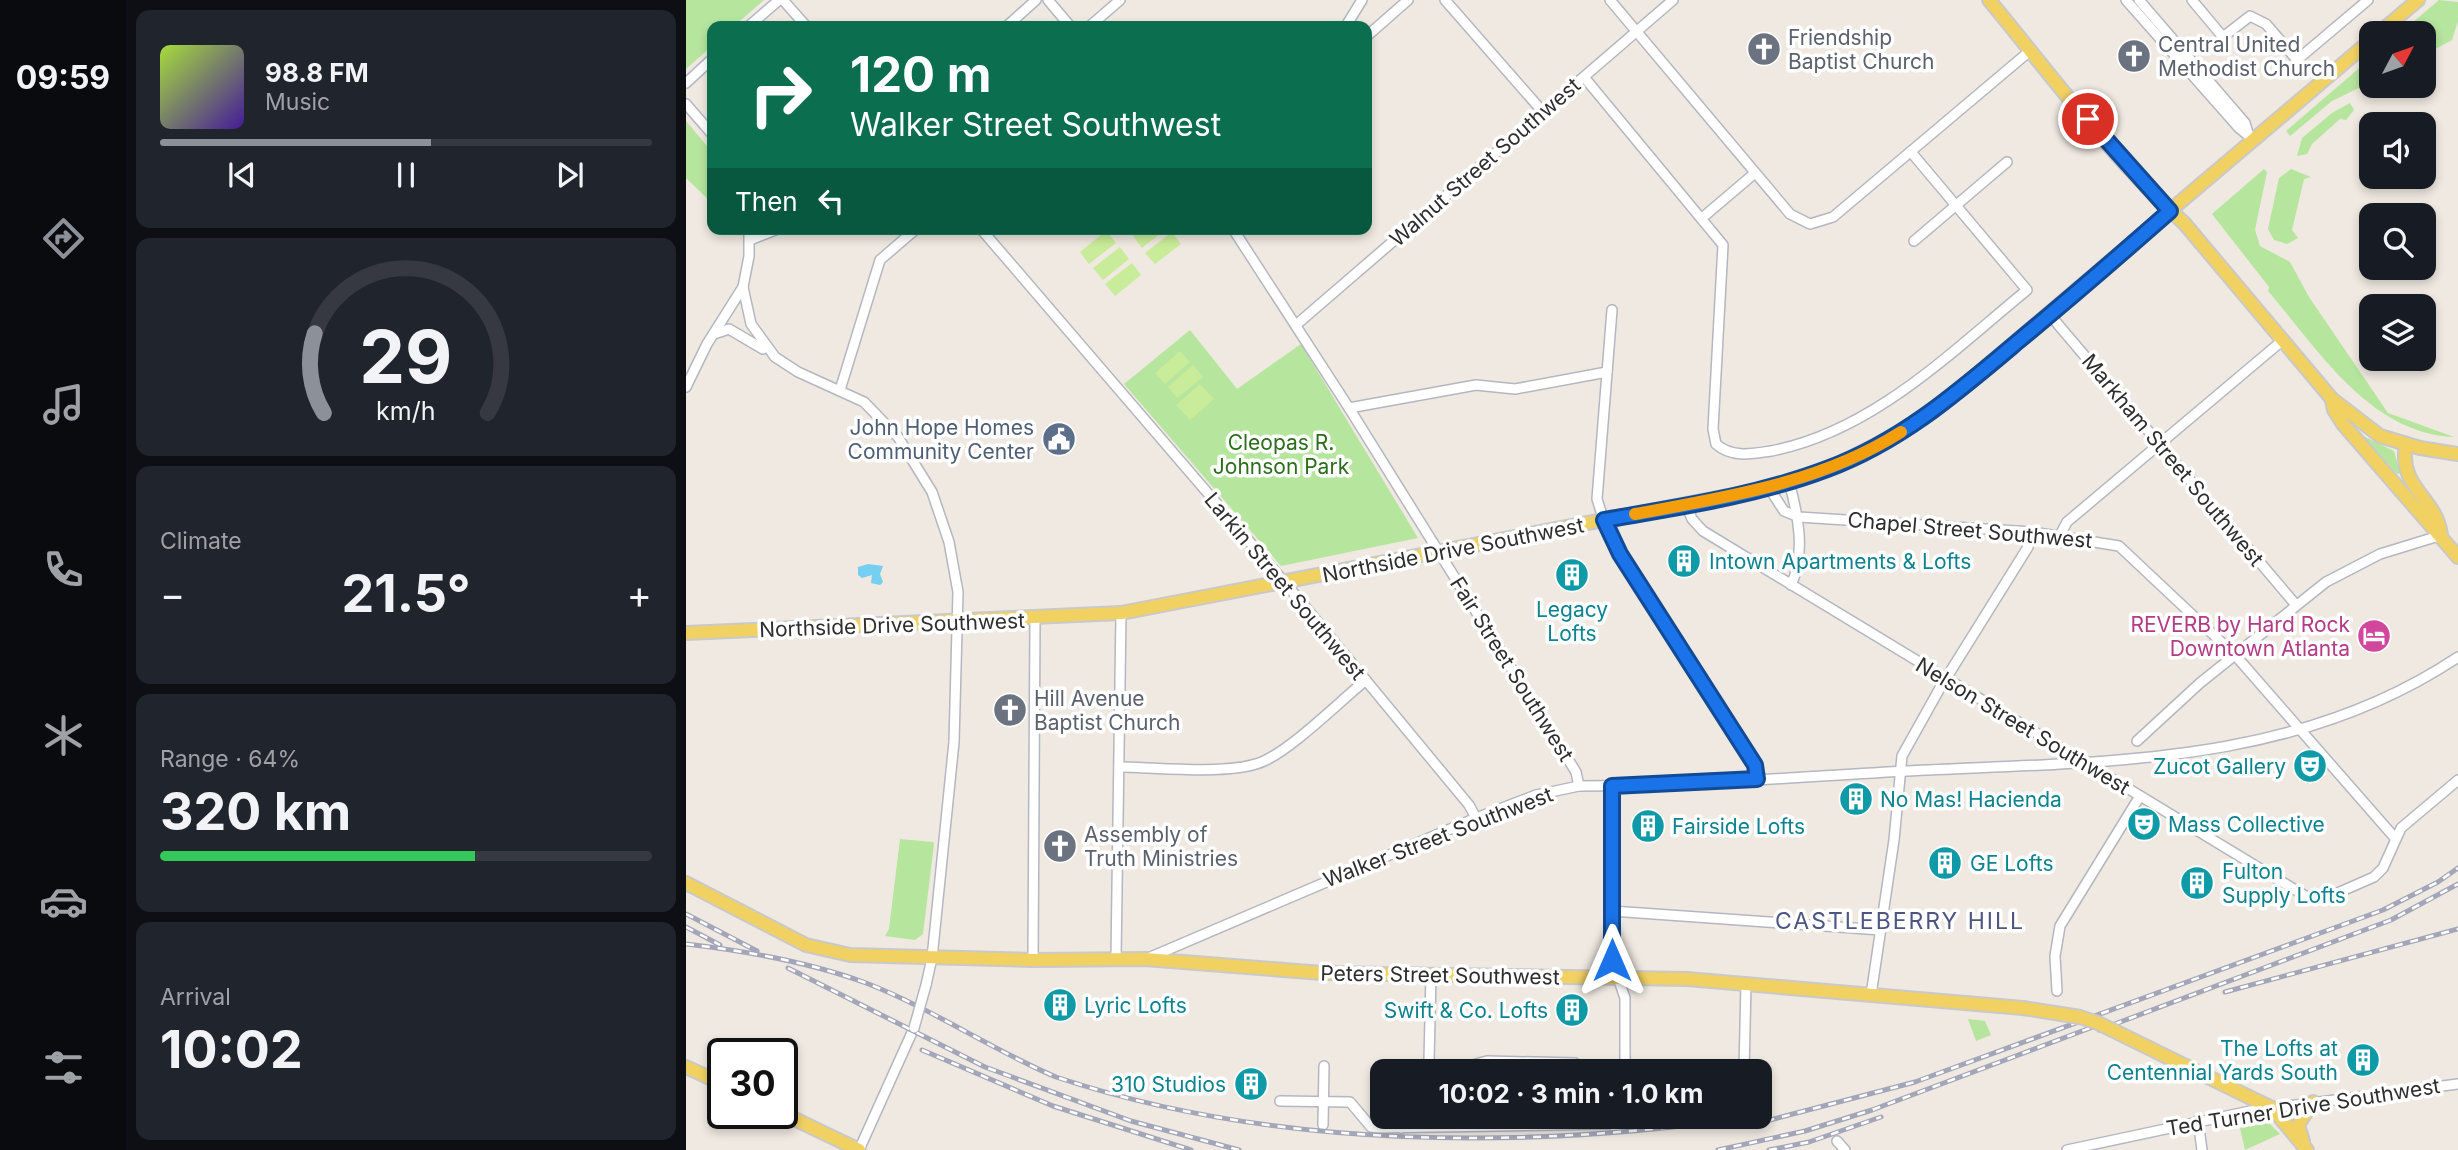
<!DOCTYPE html>
<html lang="en">
<head>
<meta charset="utf-8">
<style>
	body { margin:0; font-family:Inter,sans-serif; background:#20242c; color:#f1f3f6; height:100vh; display:flex; flex-direction:column; font-size:26px; white-space:nowrap }
	* { box-sizing:border-box; margin:0 }
	p { font-size:23px; color:#9ea1a6 }
	.icon { flex:none; width:38px; height:38px; fill:none; stroke:currentColor; stroke-width:2; stroke-linecap:round; stroke-linejoin:round }
	.map { position:relative; flex:1; overflow:hidden }
	.details { display:flex; flex-direction:column; gap:10px; padding:10px; background:#0d0f14; width:560px }
	.details>* { flex:none }
	.guide { position:absolute; left:21px; top:21px; width:665px; height:214px; border-radius:14px; box-shadow:0 4px 10px #0003; background:#0b6e4f; color:#fff; overflow:hidden }
	.needle { width:46px; rotate:49deg }
	.controls { position:absolute; left:1673px; top:21px; display:grid; gap:14px }
	.controls a { display:grid; place-items:center; width:77px; height:77px; border-radius:14px; background:#171b24; box-shadow:0 4px 10px #0003; font-size:35px }
	.speed { position:absolute; left:21px; top:1038px; display:flex; gap:14px; font-size:35px; font-weight:700; text-align:center }
	.speed>* { display:grid; place-content:center; width:91px; height:91px; border-radius:50%; background:#171b24; box-shadow:0 4px 10px #0003; line-height:1 }
	.speed .limit { border:4px solid #111; border-radius:10px; background:#fff; color:#111 }
	.pin { position:absolute; display:grid; place-items:center; width:60px; height:60px; color:#fff; margin:-30px; border:4px solid #fff; border-radius:50%; box-shadow:0 2px 7px #0007 }
	.me { position:absolute; width:77px; margin:-38px; rotate:0deg; stroke-linejoin:round; filter:drop-shadow(0 0 5px #0008) }
	.turn { display:flex; align-items:center; gap:24px; height:147px; padding:0 28px; font-size:32px }
	.turn .icon { width:91px; height:91px; stroke-width:2.5 }
	.turn b { display:block; font-size:49px; line-height:60px }
	.then { display:flex; align-items:center; height:66px; padding:0 28px; background:#0003; gap:14px; font-size:26px }
	.big { font-size:52px; font-weight:700; line-height:1.1 }
	.details .tile { flex:1; display:flex; flex-direction:column; justify-content:center; gap:10px; min-width:0; padding:0 24px; border-radius:14px; background:#20242c }
	.details .dial { align-items:center; gap:0 }
	.dial svg { height:182px; overflow:visible; fill:none; stroke:#363941; stroke-width:7; stroke-linecap:round; text-anchor:middle }
	.dial text { fill:#f1f3f6; stroke:none }
	.song { display:flex; align-items:center; gap:21px }
	.cover { width:84px; height:84px; border-radius:10px; background:linear-gradient(135deg,hsl(80 70% 55%),hsl(260 70% 35%)) }
	.played { height:7px; border-radius:4px; background:linear-gradient(90deg,#8c9099 55%,#363941 55%) }
	.keys { display:flex; justify-content:space-around; direction:ltr }
	.heat { display:flex; justify-content:space-between; align-items:center; font-size:38px; direction:ltr }
	.charge { height:10px; border-radius:5px; background:linear-gradient(90deg,#34c759 64%,#363941 0) }
	.trip { position:absolute; left:684px; top:1059px; width:402px; height:70px; border-radius:14px; background:#171b24; box-shadow:0 4px 10px #0003; font-weight:700; line-height:70px; text-align:center }
	main { display:flex; flex:1; min-height:0 }
	.dock { display:flex; flex-direction:column; width:126px; justify-content:space-around; align-items:center; background:#090b0e; color:#9ea1a6 }
	.dock .icon { width:49px; height:49px }
	.dock .current { color:#8c9099 }
	.dock b { font-size:32px; color:#f1f3f6 }
	.map>svg:first-child { display:block }
	.green { fill:#b6e59e }
	.pitch { fill:#c9ec9a }
	.water { fill:#75cff0 }
	.lines { fill:none; stroke-linecap:round; stroke-linejoin:round }
	.minor-casing { stroke:#b4b7c1; stroke-width:12 }
	.major-casing { stroke:#c9c9c9; stroke-width:16 }
	.minor { stroke:#fff; stroke-width:9 }
	.major { stroke:#f2d163; stroke-width:12 }
	.rail-casing { stroke:#a3a6b8; stroke-width:5 }
	.rail { stroke:#fff; stroke-width:2.5; stroke-dasharray:8; stroke-linecap:butt }
	.minor-bridge-casing { stroke:#b4b7c1; stroke-width:12; stroke-linecap:butt }
	.major-bridge-casing { stroke:#c9c9c9; stroke-width:16; stroke-linecap:butt }
	.minor-bridge { stroke:#fff; stroke-width:9 }
	.major-bridge { stroke:#f2d163; stroke-width:12 }
	.route-casing { stroke:#114b97; stroke-width:18 }
	.route { stroke:#1a73e8; stroke-width:12 }
	.slow { stroke:#f59e0b; stroke-width:12 }
	.labels { text-anchor:middle; dominant-baseline:central; stroke-width:7; stroke-linejoin:round; paint-order:stroke }
	.worship-label { font-size:21px; fill:#5b616d; stroke:#fff; text-anchor:start }
	.street-label { font-size:21px; fill:#2e2e2e; stroke:#fff }
	.service-label { font-size:21px; fill:#4e5e75; stroke:#fff; text-anchor:end }
	.park-label { font-size:21px; fill:#2c6e1b; stroke:#fff }
	.culture-label { font-size:21px; fill:#0d838f; stroke:#fff; text-anchor:start }
	.hotel-label { font-size:21px; fill:#b23c85; stroke:#fff; text-anchor:end }
	.neighbourhood-label { font-size:23px; letter-spacing:2px; fill:#4d5680; stroke:#fff }
</style>
</head>
<body>
<main>
<nav class="dock">
<b>09:59</b>
<svg class="icon current" aria-label="directions" viewBox="0 0 24 24"><path d="M12 3l9 9-9 9-9-9zM9 14v-3h6M13 9l2 2-2 2"/></svg>
<svg class="icon" aria-label="music" viewBox="0 0 24 24"><path d="M9 18V5l10-2v13"/><circle cx="6" cy="18" r="3"/><circle cx="16" cy="16" r="3"/></svg>
<svg class="icon" aria-label="phone" viewBox="0 0 24 24"><path d="M5 4h4l2 5-3 2q2 4 5 5l2-3 5 2v4C11 20 4 13 5 4z"/></svg>
<svg class="icon" aria-label="climate" viewBox="0 0 24 24"><path d="M12 3v18M4 7l16 10M4 17L20 7"/></svg>
<svg class="icon" aria-label="car" viewBox="0 0 24 24"><path d="M5 17H2v-5l4-1 3-4h7l3 4 3 1v5h-3M9 17h6M6 11h13"/><circle cx="7" cy="17" r="2"/><circle cx="17" cy="17" r="2"/></svg>
<svg class="icon" aria-label="filters" viewBox="0 0 24 24"><path d="M4 7h16M4 17h16"/><circle cx="9" cy="7" r="2"/><circle cx="15" cy="17" r="2"/></svg>
</nav>
<section class="details">
<div class="tile">
<div class="song"><i class="cover"></i><div><b>98.8 FM</b><p>Music</p></div></div>
<div class="played"></div>
<div class="keys"><svg class="icon" aria-label="previous" viewBox="0 0 24 24"><path d="M18 5L8 12l10 7zM5 5v14"/></svg><svg class="icon" aria-label="pause" viewBox="0 0 24 24"><path d="M8 5v14M16 5v14"/></svg><svg class="icon" aria-label="next" viewBox="0 0 24 24"><path d="M6 5l10 7-10 7zM19 5v14"/></svg></div>
</div>
<div class="tile dial"><svg viewBox="0 0 100 80">
<path d="M14 69A42 42 0 1 1 86 69"/>
<path d="M14 69A42 42 0 0 1 10 34" stroke="#8c9099"/>
<text x="50" y="56" font-size="32" font-weight="700">29</text>
<text x="50" y="72" font-size="11">km/h</text>
</svg></div>
<div class="tile"><p>Climate</p>
<div class="heat"><a>−</a><b class="big">21.5°</b><a>+</a></div>
</div>
<div class="tile"><p>Range · 64%</p><b class="big">320 km</b><div class="charge"></div></div>
<div class="tile"><p>Arrival</p><b class="big">10:02</b></div>
</section>
<div class="map">
<svg width="1772" height="1150" viewBox="0 0 1772 1150">
	<rect width="100%" height="100%" fill="#efe9e1"/>
	<g class="green">
		<polygon points="0,0 78,0 48,26 26,26 26,46 0,69"/>
		<polygon points="1753,0 1772,2 1772,21 1766,40 1738,55 1738,33 1714,33"/>
		<polygon points="1685,58 1685,82 1646,101 1604,136 1600,131"/>
		<polygon points="1664,103 1668,110 1660,120 1654,119 1626,144 1621,154 1611,156 1616,138 1646,113"/>
		<polygon points="0,121 26,152 26,203 0,178"/>
		<path d="M1578,169l3,3 -12,58 5,16 30,16 19,35 79,116 66,24c-85,-4 -136,-88 -186,-146l1,-4 -57,-73z"/>
		<polygon points="1605,169 1625,177 1618,179 1606,230 1612,238 1601,244 1588,240 1582,229 1593,178"/>
		<polygon points="504,330 551,389 615,344 732,538 595,566 438,384"/>
		<polygon points="1675,435 1708,451 1714,473 1711,474"/>
		<polygon points="214,839 247,842 248,844 237,934 229,940 199,936 203,929"/>
		<polygon points="1282,1019 1299,1021 1305,1035 1290,1041"/>
		<polygon points="1582,1122 1594,1134 1559,1150 1554,1128"/>
	</g>
	<g class="pitch">
		<polygon points="456,229 480,229 456,248 447,236"/>
		<polygon points="420,231 430,243 403,264 394,252"/>
		<polygon points="486,232 495,244 469,264 459,253"/>
		<polygon points="434,247 443,259 417,280 407,268"/>
		<polygon points="446,263 455,275 429,296 419,284"/>
		<polygon points="494,351 504,362 479,384 469,373"/>
		<polygon points="507,365 517,377 491,398 482,387"/>
		<polygon points="514,384 528,399 504,420 490,405"/>
	</g>
	<polygon class="water" points="182,564 197,566 194,574 197,582 194,585 185,583 186,575 176,578 172,575 172,567"/>
	<g class="lines">
		<g class="minor-casing">
			<g id="minor">
				<polyline points="97,0 120,26"/>
				<polyline points="362,0 384,26"/>
				<polyline points="759,0 857,112"/>
				<polyline points="924,0 1104,214 1124,224 1147,217 1345,50"/>
				<polyline points="1440,0 1553,128 1568,140"/>
				<polyline points="1453,0 1559,123 1562,133"/>
				<polyline points="1506,0 1537,37 1564,16 1580,24 1611,60 1682,0"/>
				<polyline points="63,26 93,0"/>
				<polyline points="321,26 350,0"/>
				<polyline points="404,26 434,0"/>
				<polyline points="660,26 676,0"/>
				<polyline points="681,36 722,0"/>
				<path d="M898,77l139,168 -10,184 3,15c16,14 35,10 55,7 101,-19 180,-99 256,-161l-116,-138"/>
				<polyline points="0,83 26,59"/>
				<polyline points="0,104 26,134"/>
				<polyline points="1016,218 1069,173"/>
				<polyline points="295,229 611,597 783,805 790,818"/>
				<polyline points="547,229 663,408 890,772 893,786"/>
				<polyline points="64,240 92,229"/>
				<polyline points="1228,241 1321,162"/>
				<polyline points="57,287 65,324 89,357 112,372 178,402 212,437 246,492 263,542 272,592 268,742 246,958 240,985"/>
				<polyline points="926,310 911,499 923,537 1069,765 1071,779"/>
				<polyline points="1364,315 1610,605"/>
				<polyline points="610,325 987,0"/>
				<polyline points="28,334 43,329 77,349"/>
				<polyline points="0,387 21,344 57,287 63,256 63,229"/>
				<polyline points="154,390 194,260 230,229"/>
				<polyline points="663,408 790,385 829,389 921,372"/>
				<path d="M1103,482c9,32 17,72 2,103"/>
				<polyline points="1083,488 1098,511 1113,517 1346,532 1433,546 1549,655 1709,838"/>
				<polyline points="1000,504 1006,519 1017,531 1621,897 1640,898 1688,877 1697,868 1715,828 1772,780"/>
				<polyline points="1374,535 1381,522 1597,340"/>
				<polyline points="1451,741 1514,683 1640,582 1694,554 1756,535"/>
				<path d="M433,767c38,0 113,9 145,-6 29,-13 75,-59 102,-81"/>
				<polyline points="926,786 926,960 939,998 939,1071"/>
				<polyline points="926,911 1195,930"/>
				<polyline points="430,958 435,613"/>
				<path d="M460,959l330,-141 60,-23 43,-9c109,0 219,-9 328,-15 191,-10 385,-3 551,-114"/>
				<polyline points="347,960 349,619"/>
				<polyline points="1371,991 1369,956 1374,926 1454,796"/>
				<polyline points="1185,995 1208,840 1216,756 1254,688 1342,547 1346,532"/>
				<polyline points="743,1061 745,975"/>
				<polyline points="716,1071 716,1067"/>
				<polyline points="784,1071 790,1064 801,1061 889,1063 900,1071"/>
				<polyline points="1058,1071 1060,983"/>
				<polyline points="594,1101 664,1102 685,1127 692,1128 923,1124 936,1116"/>
				<polyline points="1512,1120 1516,1150"/>
				<polyline points="637,1125 638,1066"/>
				<polyline points="715,1128 715,1116"/>
				<polyline points="1151,1141 1159,1150"/>
				<polyline points="173,1150 228,1028"/>
				<polyline points="1381,1150 1564,1111 1772,1084"/>
			</g>
		</g>
		<g class="major-casing">
			<g id="major">
				<path d="M1303,0c62,75 122,157 195,223l148,176 48,37 40,12 38,6"/>
				<polyline points="1693,33 1732,0"/>
				<polyline points="1646,400 1648,410 1657,424 1772,557"/>
				<path d="M1720,444c-8,45 30,52 35,91"/>
				<path d="M0,633l435,-20 648,-125c60,-16 113,-44 165,-77l437,-371"/>
				<polyline points="0,883 120,945 164,955 347,960 459,959 636,973 1001,979 1337,1008"/>
				<polyline points="0,1067 37,1084"/>
				<polyline points="1563,1097 1586,1108 1621,1150"/>
				<polyline points="96,1113 173,1150"/>
				<polyline points="1617,1141 1612,1125 1627,1102"/>
			</g>
		</g>
		<use href="#minor" class="minor"/>
		<use href="#major" class="major"/>
		<g class="rail-casing">
			<g id="rail">
				<polyline points="0,914 71,951"/>
				<polyline points="0,927 34,945"/>
				<path d="M0,944c60,7 123,18 180,39 65,25 126,67 190,94 219,73 474,73 703,39"/>
				<polyline points="102,968 299,1067 445,1121 553,1150"/>
				<polyline points="1539,992 1772,929"/>
				<polyline points="1413,1030 1705,920 1772,884"/>
				<polyline points="236,1050 367,1106 505,1150"/>
				<polyline points="1065,1125 1229,1082 1697,910 1752,882 1772,868"/>
				<polyline points="1032,1150 1119,1131 1186,1110 1420,1022"/>
				<polyline points="1083,1150 1123,1142 1195,1117"/>
			</g>
		</g>
		<use href="#rail" class="rail"/>
		<g class="minor-bridge-casing">
			<polyline id="minor-bridge" points="228,1028 240,985"/>
		</g>
		<g class="major-bridge-casing">
			<polyline id="major-bridge" points="1337,1008 1394,1017 1412,1023 1563,1097"/>
		</g>
		<use href="#minor-bridge" class="minor-bridge"/>
		<use href="#major-bridge" class="major-bridge"/>
	</g>
	<g class="lines">
		<g class="route-casing">
			<path id="route" d="M926,960v-174l145,-7 -2,-14 -135,-211 -16,-34c74,-13 152,-24 223,-51 73,-27 131,-77 189,-126 52,-43 104,-88 154,-132l-82,-92"/>
		</g>
		<use href="#route" class="route"/>
		<path class="slow" d="M949,514c92,-17 186,-31 266,-82"/>
	</g>
	<defs>
		<g id="church-disc" transform="scale(1.75)"><circle r="9.5" fill="#6b7280" stroke="#fff"/><path d="M-1.2-6h2.4v3.5h3.3v2.4h-3.3V6h-2.4V-.1h-3.3v-2.4h3.3Z" fill="#fff"/></g>
		<g id="civic-disc" transform="scale(1.75)"><circle r="9.5" fill="#5c6f8a" stroke="#fff"/><path d="M-.6-6.5H3V-4.5H.6V-3L4-1V1h2V6H-6V1h2V-1L-.6-3ZM-1.2 2.5V6h2.4V2.5Z" fill="#fff"/></g>
		<g id="building-disc" transform="scale(1.75)"><circle r="9.5" fill="#0f9aa8" stroke="#fff"/><path d="M-4-6H4V6H1V3H-1V6H-4ZM-2.5-4.3h1.7v1.8h-1.7ZM.8-4.3h1.7v1.8H.8ZM-2.5-1h1.7V.8h-1.7ZM.8-1h1.7V.8H.8Z" fill="#fff"/></g>
		<g id="hotel-disc" transform="scale(1.75)"><circle r="9.5" fill="#d1479c" stroke="#fff"/><path d="M-6-4.5h1.5V1H6V5H4.5V3h-9V5H-6ZM-4 0a1.8 1.8 0 1 1 3.6 0ZM.5 0V-2.5h3Q6-2.5 6 0Z" fill="#fff"/></g>
		<g id="theatre-disc" transform="scale(1.75)"><circle r="9.5" fill="#0f9aa8" stroke="#fff"/><path d="M-5-5.5Q0-4 5-5.5V0Q5 5 0 6Q-5 5-5 0ZM-3.3-2.5H-1v1.5H-3.3ZM1-2.5H3.3v1.5H1ZM-2.8 1Q0 5.5 2.8 1Z" fill="#fff"/></g>
	</defs>
	<g fill-rule="evenodd">
		<use href="#church-disc" x="1078" y="49"/>
		<use href="#church-disc" x="1448" y="56"/>
		<use href="#civic-disc" x="373" y="439"/>
		<use href="#building-disc" x="998" y="561"/>
		<use href="#building-disc" x="886" y="575"/>
		<use href="#hotel-disc" x="1688" y="636"/>
		<use href="#church-disc" x="324" y="710"/>
		<use href="#theatre-disc" x="1624" y="766"/>
		<use href="#building-disc" x="1170" y="799"/>
		<use href="#theatre-disc" x="1458" y="824"/>
		<use href="#building-disc" x="962" y="826"/>
		<use href="#church-disc" x="374" y="846"/>
		<use href="#building-disc" x="1259" y="863"/>
		<use href="#building-disc" x="1511" y="883"/>
		<use href="#building-disc" x="374" y="1005"/>
		<use href="#building-disc" x="886" y="1010"/>
		<use href="#building-disc" x="1677" y="1060"/>
		<use href="#building-disc" x="565" y="1084"/>
	</g>
	<g class="labels">
		<g class="worship-label">
			<text x="1102" y="37">Friendship<tspan x="1102" dy="24">Baptist Church</tspan></text>
			<text x="1472" y="44">Central United<tspan x="1472" dy="24">Methodist Church</tspan></text>
			<text x="348" y="698">Hill Avenue<tspan x="348" dy="24">Baptist Church</tspan></text>
			<text x="398" y="834">Assembly of<tspan x="398" dy="24">Truth Ministries</tspan></text>
		</g>
		<g class="street-label">
			<text transform="translate(799 162) rotate(-41)">Walnut Street Southwest</text>
			<text transform="translate(1487 460) rotate(50)">Markham Street Southwest</text>
			<text transform="translate(1284 530) rotate(5)">Chapel Street Southwest</text>
			<text transform="translate(767 550) rotate(-11)">Northside Drive Southwest</text>
			<text transform="translate(599 586) rotate(50)">Larkin Street Southwest</text>
			<text transform="translate(206 625) rotate(-2)">Northside Drive Southwest</text>
			<text transform="translate(826 669) rotate(58)">Fair Street Southwest</text>
			<text transform="translate(1337 726) rotate(31)">Nelson Street Southwest</text>
			<text transform="translate(752 837) rotate(-21)">Walker Street Southwest</text>
			<text transform="translate(754 975) rotate(1)">Peters Street Southwest</text>
			<text transform="translate(1617 1107) rotate(-9)">Ted Turner Drive Southwest</text>
		</g>
		<g class="service-label">
			<text x="348" y="427">John Hope Homes<tspan x="348" dy="24">Community Center</tspan></text>
		</g>
		<g class="park-label">
			<text x="595" y="442">Cleopas R.<tspan x="595" dy="24">Johnson Park</tspan></text>
		</g>
		<g class="culture-label">
			<text x="1023" y="561">Intown Apartments &amp; Lofts</text>
			<text x="886" y="609" text-anchor="middle">Legacy<tspan x="886" dy="24">Lofts</tspan></text>
			<text x="1600" y="766" text-anchor="end">Zucot Gallery</text>
			<text x="1194" y="799">No Mas! Hacienda</text>
			<text x="1482" y="824">Mass Collective</text>
			<text x="986" y="826">Fairside Lofts</text>
			<text x="1284" y="863">GE Lofts</text>
			<text x="1536" y="871">Fulton<tspan x="1536" dy="24">Supply Lofts</tspan></text>
			<text x="398" y="1005">Lyric Lofts</text>
			<text x="862" y="1010" text-anchor="end">Swift &amp; Co. Lofts</text>
			<text x="1652" y="1048" text-anchor="end">The Lofts at<tspan x="1652" dy="24">Centennial Yards South</tspan></text>
			<text x="540" y="1084" text-anchor="end">310 Studios</text>
		</g>
		<g class="hotel-label">
			<text x="1664" y="624">REVERB by Hard Rock<tspan x="1664" dy="24">Downtown Atlanta</tspan></text>
		</g>
		<g class="neighbourhood-label">
			<text x="1214" y="921">CASTLEBERRY HILL</text>
		</g>
	</g>
</svg>
<div class="controls">
<a><svg class="needle" viewBox="-14 -14 28 28"><path d="M0-13l5 13h-10z" fill="#e53935"/><path d="M0 13l5-13h-10z" fill="#9ea1a6"/></svg></a>
<a><svg class="icon" aria-label="sound" viewBox="0 0 24 24"><path d="M4 9h4l5-4v14l-5-4H4zM17 9q2 3 0 6"/></svg></a>
<a><svg class="icon" aria-label="search" viewBox="0 0 24 24"><circle cx="10" cy="10" r="6"/><path d="M15 15l6 6"/></svg></a>
<a><svg class="icon" aria-label="layers" viewBox="0 0 24 24"><path d="M12 4l9 5-9 5-9-5zM3 14l9 5 9-5"/></svg></a>
</div>
<div class="speed"><div class="limit">30</div></div>
<div class="pin" style="left:1402px;top:119px;background:#d93025"><svg class="icon" aria-label="arrive" viewBox="0 0 24 24"><path d="M6 21V4h12l-3 4 3 4H6"/></svg></div>
<svg class="me" style="left:926px;top:960px" viewBox="-20 -20 40 40"><path d="M0-17L14 15 0 8-14 15z" fill="#1a73e8" stroke="#fff" stroke-width="4"/></svg>
<div class="trip">10:02 · 3 min · 1.0 km</div>
<div class="guide">
<div class="turn"><svg class="icon" aria-label="right" viewBox="0 0 24 24"><path d="M7 20v-9h11M14 6l5 5-5 5"/></svg><div><b>120 m</b>Walker Street Southwest</div></div>
<div class="then">Then<svg class="icon" aria-label="left" viewBox="0 0 24 24"><path d="M17 20v-9H6M10 6l-5 5 5 5"/></svg></div>
</div>
</div>
</main>
</body>
</html>
